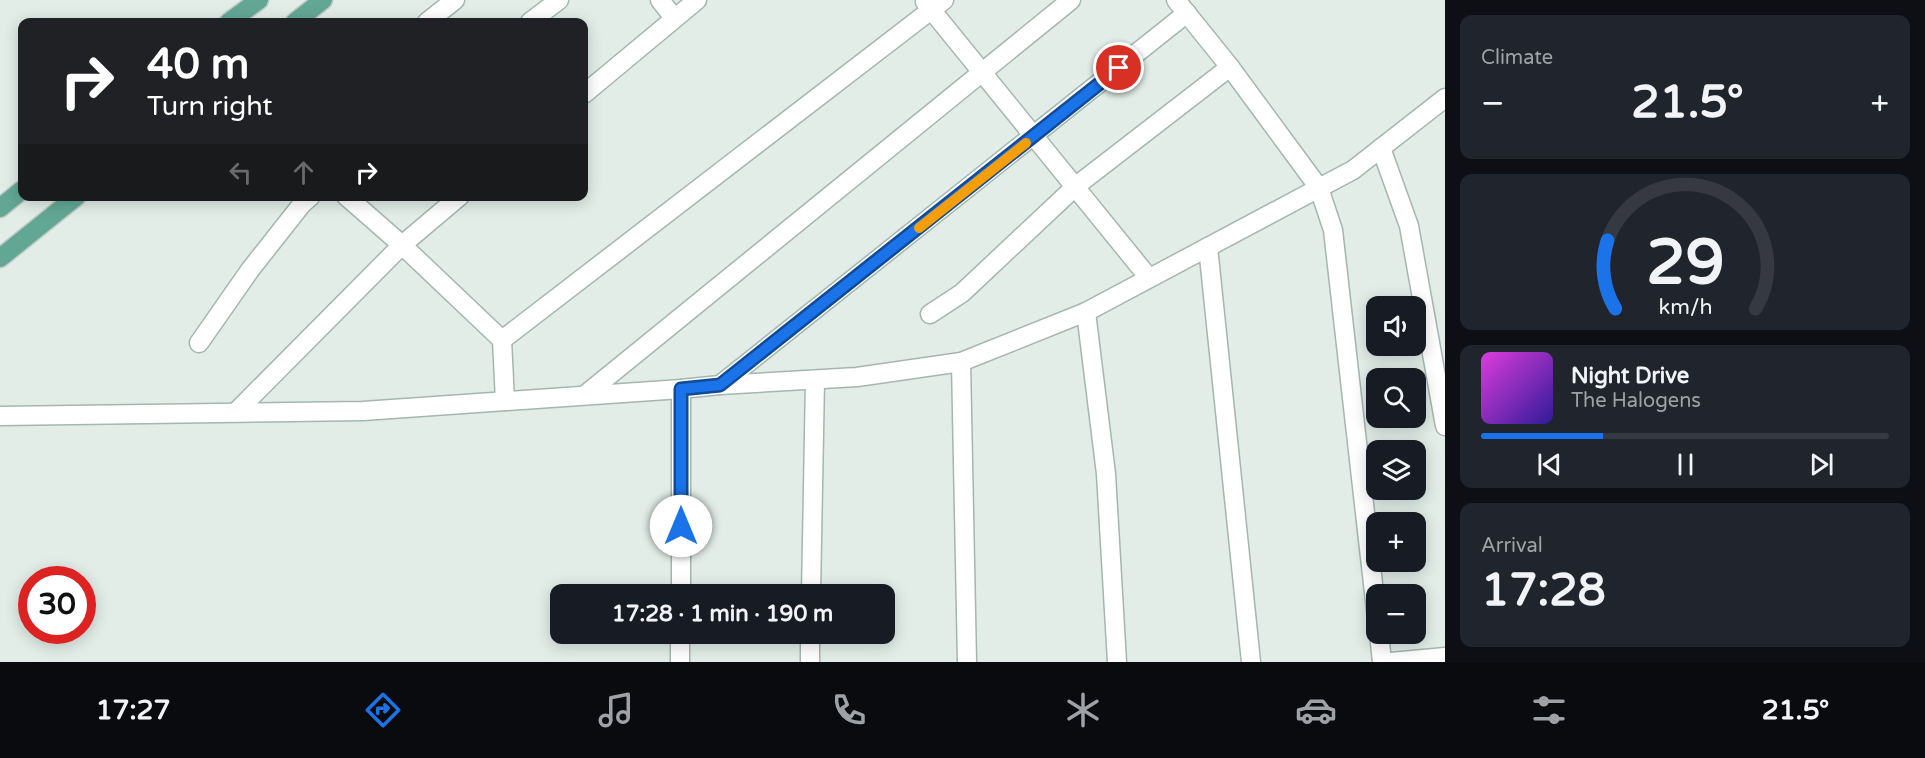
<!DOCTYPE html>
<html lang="en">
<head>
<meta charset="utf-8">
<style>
	body { margin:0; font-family:"Varela Round",sans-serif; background:#20242c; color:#f1f3f6; height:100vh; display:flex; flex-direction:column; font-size:22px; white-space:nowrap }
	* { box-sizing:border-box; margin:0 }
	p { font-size:20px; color:#9ea1a6 }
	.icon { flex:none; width:33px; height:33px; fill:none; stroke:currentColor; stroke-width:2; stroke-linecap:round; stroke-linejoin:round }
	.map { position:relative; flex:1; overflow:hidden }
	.side { display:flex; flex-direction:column; gap:15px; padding:15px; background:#0d0f14; width:480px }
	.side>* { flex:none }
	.banner { position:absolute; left:18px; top:18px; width:570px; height:183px; border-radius:12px; box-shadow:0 3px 15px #0003; background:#202124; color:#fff; overflow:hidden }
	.fabs { position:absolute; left:1366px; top:296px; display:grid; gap:12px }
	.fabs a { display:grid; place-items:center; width:60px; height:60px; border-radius:12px; background:#171b24; box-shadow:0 3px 15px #0003; font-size:30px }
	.speed { position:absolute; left:18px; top:566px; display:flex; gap:12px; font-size:30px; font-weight:700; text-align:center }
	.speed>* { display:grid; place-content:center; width:78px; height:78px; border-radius:50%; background:#171b24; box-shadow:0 3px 15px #0003; line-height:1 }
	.speed .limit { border:9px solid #d22; background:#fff; color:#111 }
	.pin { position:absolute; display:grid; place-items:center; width:51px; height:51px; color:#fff; margin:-26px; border:3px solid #fff; border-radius:50%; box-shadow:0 2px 6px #0007 }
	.me { position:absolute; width:66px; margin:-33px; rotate:0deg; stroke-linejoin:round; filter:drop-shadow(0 0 4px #0008) }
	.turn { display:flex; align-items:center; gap:21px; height:126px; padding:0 30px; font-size:27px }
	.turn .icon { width:78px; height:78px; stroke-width:2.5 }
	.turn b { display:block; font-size:42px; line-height:51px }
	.lanes { display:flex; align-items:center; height:57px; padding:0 30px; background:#0003; justify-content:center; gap:30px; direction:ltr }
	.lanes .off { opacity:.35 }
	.big { font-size:45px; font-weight:700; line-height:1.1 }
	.side .card { flex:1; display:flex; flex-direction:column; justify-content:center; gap:9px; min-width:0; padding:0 21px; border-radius:12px; background:#20242c }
	.side .dial { align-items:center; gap:0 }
	.dial svg { height:156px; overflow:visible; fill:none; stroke:#363941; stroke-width:7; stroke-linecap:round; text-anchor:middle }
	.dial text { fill:#f1f3f6; stroke:none }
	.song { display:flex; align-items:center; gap:18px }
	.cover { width:72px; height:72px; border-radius:9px; background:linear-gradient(135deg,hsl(300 70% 55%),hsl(250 70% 35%)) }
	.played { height:6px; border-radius:3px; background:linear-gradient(90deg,#1a73e8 30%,#363941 30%) }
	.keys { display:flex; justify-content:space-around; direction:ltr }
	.heat { display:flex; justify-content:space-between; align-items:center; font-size:33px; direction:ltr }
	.trip { position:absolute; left:550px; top:584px; width:345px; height:60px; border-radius:12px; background:#171b24; box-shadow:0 3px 15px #0003; font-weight:700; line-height:60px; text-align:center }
	.menu { display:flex; height:96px; justify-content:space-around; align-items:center; background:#090b0e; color:#9ea1a6 }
	.menu .icon { width:42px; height:42px }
	.menu .on { color:#1a73e8 }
	.menu b { font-size:27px; color:#f1f3f6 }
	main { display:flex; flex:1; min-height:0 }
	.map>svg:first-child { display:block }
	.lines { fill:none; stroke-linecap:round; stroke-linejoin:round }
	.minor-casing { stroke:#a4b6af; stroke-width:21 }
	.major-casing { stroke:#c1cac7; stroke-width:21 }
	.minor { stroke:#fff; stroke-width:18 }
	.major { stroke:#62a794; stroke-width:18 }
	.route-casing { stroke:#114b97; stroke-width:15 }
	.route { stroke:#1a73e8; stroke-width:10 }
	.slow { stroke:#f59e0b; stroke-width:10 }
</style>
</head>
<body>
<main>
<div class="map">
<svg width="1445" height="662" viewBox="0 0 1445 662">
	<rect width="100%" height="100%" fill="#e2ede8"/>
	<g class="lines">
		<g class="minor-casing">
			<g id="minor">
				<polyline points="660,0 674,18"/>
				<polyline points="1176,0 1230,67 1319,188 1333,230 1377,619"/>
				<polyline points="925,2 1149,278"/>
				<polyline points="427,22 455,0"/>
				<polyline points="530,22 559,0"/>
				<polyline points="584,94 697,0"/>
				<polyline points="1381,148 1409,226 1445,426"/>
				<polyline points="346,196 402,245 502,340 505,401"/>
				<polyline points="1208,247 1251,662"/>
				<polyline points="1086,312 1106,474 1117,662"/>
				<polyline points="930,314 962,293 1076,186 1230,67"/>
				<polyline points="502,340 944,0"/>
				<polyline points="199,343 250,270 302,204 311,196"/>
				<polyline points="961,362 967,662"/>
				<polyline points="720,385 1187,13"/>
				<polyline points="585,395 1071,0"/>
				<polyline points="236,412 402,245 460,196"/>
				<polyline points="0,416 363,411 681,389 720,385 857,377 961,362 1086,312 1319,188 1353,170 1445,98"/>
				<polyline points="681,594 681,389"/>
				<polyline points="811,594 815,380"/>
				<polyline points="1379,633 1382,662"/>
				<polyline points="680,662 680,633"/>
				<polyline points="810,662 810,633"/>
				<polyline points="1391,662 1445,657"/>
			</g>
		</g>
		<g class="major-casing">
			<g id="major">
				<polyline points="229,22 259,0"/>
				<polyline points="295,22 323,0"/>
				<polyline points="0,208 22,190"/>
				<polyline points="0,258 77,196"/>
			</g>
		</g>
		<use href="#minor" class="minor"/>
		<use href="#major" class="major"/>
	</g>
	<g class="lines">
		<g class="route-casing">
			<polyline id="route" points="681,526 681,389 720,385 1119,68"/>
		</g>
		<use href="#route" class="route"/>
		<polyline class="slow" points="919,228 1026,143"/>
	</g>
</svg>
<div class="fabs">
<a><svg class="icon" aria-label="sound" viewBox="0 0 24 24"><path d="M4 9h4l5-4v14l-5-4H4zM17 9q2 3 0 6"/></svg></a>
<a><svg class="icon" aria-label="search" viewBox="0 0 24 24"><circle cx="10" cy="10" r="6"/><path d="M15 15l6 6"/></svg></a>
<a><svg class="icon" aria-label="layers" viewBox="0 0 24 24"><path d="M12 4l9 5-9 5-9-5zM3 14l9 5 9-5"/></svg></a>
<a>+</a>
<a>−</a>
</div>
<div class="speed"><div class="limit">30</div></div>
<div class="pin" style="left:1119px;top:68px;background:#d93025"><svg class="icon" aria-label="arrive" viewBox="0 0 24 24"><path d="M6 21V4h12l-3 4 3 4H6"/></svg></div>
<svg class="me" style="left:681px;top:526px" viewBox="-20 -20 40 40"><circle r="19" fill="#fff"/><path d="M0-13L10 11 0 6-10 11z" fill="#1a73e8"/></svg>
<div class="trip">17:28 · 1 min · 190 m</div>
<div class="banner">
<div class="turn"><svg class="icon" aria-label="right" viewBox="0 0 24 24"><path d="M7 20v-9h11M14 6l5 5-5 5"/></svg><div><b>40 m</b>Turn right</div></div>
<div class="lanes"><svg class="icon off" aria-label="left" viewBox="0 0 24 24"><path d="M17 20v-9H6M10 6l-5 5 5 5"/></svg><svg class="icon off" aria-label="ahead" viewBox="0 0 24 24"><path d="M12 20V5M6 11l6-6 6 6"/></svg><svg class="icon" aria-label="right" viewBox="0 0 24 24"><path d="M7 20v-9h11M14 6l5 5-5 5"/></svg></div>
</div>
</div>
<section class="side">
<div class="card"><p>Climate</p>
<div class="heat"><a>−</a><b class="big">21.5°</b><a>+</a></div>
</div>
<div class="card dial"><svg viewBox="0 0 100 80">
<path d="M14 69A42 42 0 1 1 86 69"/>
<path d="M14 69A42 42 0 0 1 10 34" stroke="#1a73e8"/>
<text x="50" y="56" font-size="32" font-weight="700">29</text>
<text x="50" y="72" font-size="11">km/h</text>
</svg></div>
<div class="card">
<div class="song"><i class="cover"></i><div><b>Night Drive</b><p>The Halogens</p></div></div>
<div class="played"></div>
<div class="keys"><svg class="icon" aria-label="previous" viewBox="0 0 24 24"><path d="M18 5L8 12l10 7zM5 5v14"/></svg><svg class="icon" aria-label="pause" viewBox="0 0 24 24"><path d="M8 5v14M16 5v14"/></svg><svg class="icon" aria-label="next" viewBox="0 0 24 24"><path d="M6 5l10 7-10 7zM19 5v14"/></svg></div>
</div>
<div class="card"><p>Arrival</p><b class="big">17:28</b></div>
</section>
</main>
<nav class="menu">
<b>17:27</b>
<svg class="icon on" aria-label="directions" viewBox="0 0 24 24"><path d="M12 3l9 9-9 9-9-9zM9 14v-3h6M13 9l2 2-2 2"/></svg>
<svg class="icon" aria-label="music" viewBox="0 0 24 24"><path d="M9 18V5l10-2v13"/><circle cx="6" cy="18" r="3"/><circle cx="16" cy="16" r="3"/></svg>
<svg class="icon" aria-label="phone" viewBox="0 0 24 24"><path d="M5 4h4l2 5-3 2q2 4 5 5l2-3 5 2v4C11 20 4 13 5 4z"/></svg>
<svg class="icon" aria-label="climate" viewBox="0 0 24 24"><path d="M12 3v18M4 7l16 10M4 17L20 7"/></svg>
<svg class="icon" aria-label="car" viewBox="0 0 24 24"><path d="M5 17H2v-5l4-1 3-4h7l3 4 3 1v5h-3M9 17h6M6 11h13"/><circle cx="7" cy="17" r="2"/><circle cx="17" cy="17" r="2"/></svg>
<svg class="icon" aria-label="filters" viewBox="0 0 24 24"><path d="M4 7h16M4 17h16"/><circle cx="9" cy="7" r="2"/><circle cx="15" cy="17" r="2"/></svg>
<b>21.5°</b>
</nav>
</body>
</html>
